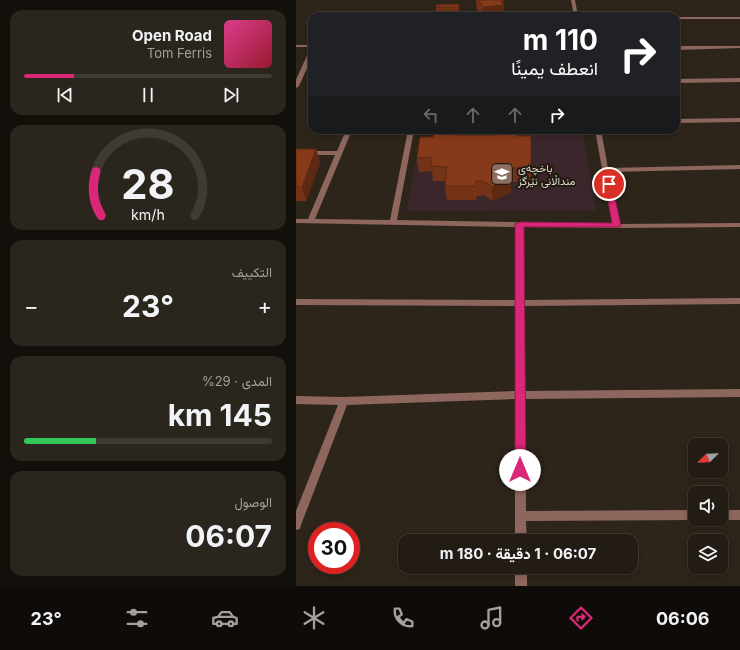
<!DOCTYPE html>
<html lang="ar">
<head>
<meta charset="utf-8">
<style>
	body { margin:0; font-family:Inter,Vazirmatn,sans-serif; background:#2a251d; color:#f1f3f6; direction:rtl; height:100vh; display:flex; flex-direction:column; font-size:15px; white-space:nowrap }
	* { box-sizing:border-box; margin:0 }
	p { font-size:13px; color:#a2a1a0 }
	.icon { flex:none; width:22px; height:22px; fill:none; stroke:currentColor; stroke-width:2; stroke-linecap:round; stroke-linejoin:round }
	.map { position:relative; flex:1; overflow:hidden; direction:ltr }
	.details { display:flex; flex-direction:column; gap:10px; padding:10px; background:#130f0b; width:296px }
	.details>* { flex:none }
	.guide { position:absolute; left:12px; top:12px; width:372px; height:122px; border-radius:12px; box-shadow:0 2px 6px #0003,0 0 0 1px #3f3a34; direction:rtl; background:#202124; color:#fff; overflow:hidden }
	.needle { width:26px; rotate:247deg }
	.controls { position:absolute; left:392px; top:438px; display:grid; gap:8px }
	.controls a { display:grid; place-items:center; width:40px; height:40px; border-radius:8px; background:#221c14; box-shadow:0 2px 6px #0003,0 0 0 1px #3f3a34; font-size:20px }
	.speed { position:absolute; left:12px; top:522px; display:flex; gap:8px; font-size:20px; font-weight:700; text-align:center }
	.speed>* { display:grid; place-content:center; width:52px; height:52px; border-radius:50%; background:#221c14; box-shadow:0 2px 6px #0003,0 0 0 1px #3f3a34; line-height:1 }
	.speed .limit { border:6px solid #d22; background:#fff; color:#111 }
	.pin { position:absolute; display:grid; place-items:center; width:34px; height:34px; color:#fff; margin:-17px; border:2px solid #fff; border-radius:50%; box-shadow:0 1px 4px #0007 }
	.me { position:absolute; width:44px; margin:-22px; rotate:0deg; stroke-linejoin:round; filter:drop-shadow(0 0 3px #0008) }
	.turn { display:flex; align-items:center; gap:14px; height:84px; padding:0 16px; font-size:18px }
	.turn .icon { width:52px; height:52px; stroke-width:2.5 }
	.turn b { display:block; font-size:28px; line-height:34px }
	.lanes { display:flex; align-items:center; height:38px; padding:0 16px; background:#0003; justify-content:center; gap:20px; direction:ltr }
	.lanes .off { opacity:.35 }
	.big { font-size:30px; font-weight:700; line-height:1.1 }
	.details .card { flex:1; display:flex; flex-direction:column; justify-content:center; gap:6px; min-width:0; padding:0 14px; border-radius:12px; background:#2a251d }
	.details .dial { align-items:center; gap:0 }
	.dial svg { height:104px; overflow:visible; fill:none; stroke:#3f3a34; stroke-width:7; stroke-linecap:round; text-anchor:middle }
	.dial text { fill:#f1f3f6; stroke:none }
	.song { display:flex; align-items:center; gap:12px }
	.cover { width:48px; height:48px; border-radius:6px; background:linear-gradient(135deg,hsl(330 70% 55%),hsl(350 70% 35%)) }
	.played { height:4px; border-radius:2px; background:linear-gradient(90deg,#db2777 20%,#3f3a34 20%) }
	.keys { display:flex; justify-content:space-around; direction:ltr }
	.heat { display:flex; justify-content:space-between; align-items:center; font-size:22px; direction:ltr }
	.charge { height:6px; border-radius:3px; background:linear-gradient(90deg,#34c759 29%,#3f3a34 0) }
	.trip { position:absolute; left:102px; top:534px; width:240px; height:40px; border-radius:12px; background:#221c14; box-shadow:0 2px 6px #0003,0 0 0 1px #3f3a34; font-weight:700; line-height:40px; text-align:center; direction:rtl }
	.dock { display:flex; height:64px; justify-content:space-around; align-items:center; background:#0e0b08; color:#a2a1a0 }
	.dock .icon { width:28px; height:28px }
	.dock .on { color:#db2777 }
	.dock b { font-size:18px; color:#f1f3f6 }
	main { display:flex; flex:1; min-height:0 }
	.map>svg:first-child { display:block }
	.education { fill:#3b272b }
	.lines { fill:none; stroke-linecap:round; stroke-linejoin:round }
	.minor { fill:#8d675d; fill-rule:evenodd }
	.wall { fill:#743216 }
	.shaded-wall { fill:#5e2912 }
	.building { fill:#873a19; stroke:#5e2912 }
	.route { fill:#db2777; stroke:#8e194d }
	.labels { text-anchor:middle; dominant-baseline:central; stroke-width:4; stroke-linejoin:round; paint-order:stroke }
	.poi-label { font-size:11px; fill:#dfdad3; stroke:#231b10; text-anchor:start }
</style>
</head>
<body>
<main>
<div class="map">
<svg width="444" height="586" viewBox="0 0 444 586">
	<rect width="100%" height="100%" fill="#2d251a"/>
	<polygon class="education" points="159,130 286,130 300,210 111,211 124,138 158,138"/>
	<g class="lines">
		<g class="minor">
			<polygon points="275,0 279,0 282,16 278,16"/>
			<rect x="380" y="17" width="64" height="2"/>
			<rect x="0" y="45" width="16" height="2"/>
			<polygon points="380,46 444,46 444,48 380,50"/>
			<polygon points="16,49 16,57 3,86 0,88 0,80 13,51"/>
			<polygon points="444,78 444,82 380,83 380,79"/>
			<polygon points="444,118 444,122 380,123 380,119"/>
			<polygon points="50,130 56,130 19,219 94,220 112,130 118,130 101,220 316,224 299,130 305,130 312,168 444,165 444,169 313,172 323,224 444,223 444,227 320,228 227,227 228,300 444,298 444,304 228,306 229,391 444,389 444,397 229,399 230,511 399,510 399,519 402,519 399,520 230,521 231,541 219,541 219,399 51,405 5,525 4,529 0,530 0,511 42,405 0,404 0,396 48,397 219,391 219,306 0,305 0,299 219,300 219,227 0,223 0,219 12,219 39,155 0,155 0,151 41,151"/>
			<polygon points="425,510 444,510 444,520 425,520 422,519 425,519"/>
			<rect x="219" y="567" width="12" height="19"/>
		</g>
	</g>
	<g class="wall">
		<polygon points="180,0 207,0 208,16 184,16 181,11"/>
		<polygon points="163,4 163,12 150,12 150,16 139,16 140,7"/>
		<polygon points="154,130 154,133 157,135 222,136 235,168 235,182 215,182 215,193 196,201 188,195 181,196 180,200 151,200 149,186 150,181 137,181 136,171 123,172 121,158 137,137"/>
		<polygon points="0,149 20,149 24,163 10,201 0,201"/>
	</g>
	<g class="shaded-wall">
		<polygon points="205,1 208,1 207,16 187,16 187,7"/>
		<polygon points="20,149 24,163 10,201 6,187"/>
		<polygon points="215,179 215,193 196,201 196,187"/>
	</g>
	<g class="building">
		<polygon points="182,0 207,0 208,1 205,1 207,5 187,7"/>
		<polygon points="163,4 163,7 140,7 140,5"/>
		<polygon points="140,10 150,10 149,15 139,15"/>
		<polygon points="139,130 153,130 153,133 157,133 157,135 202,135 202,133 205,133 205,130 221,130 222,136 235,136 235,168 200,168 215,179 196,187 187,181 180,181 180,186 149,186 151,167 135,166 135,157 121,158 124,137 137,137"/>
		<polygon points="0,149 20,149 6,187 0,187"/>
	</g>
	<polygon class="route" points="310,182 315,182 316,184 325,226 323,227 228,227 230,470 229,474 224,476 220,474 219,470 219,224 224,222 316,223 309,184"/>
	<defs>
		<g id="school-square" transform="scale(1.15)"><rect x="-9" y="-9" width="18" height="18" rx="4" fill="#8d6e63" stroke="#231b10"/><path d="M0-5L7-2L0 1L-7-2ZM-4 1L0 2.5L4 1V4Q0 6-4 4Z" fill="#fff"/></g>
	</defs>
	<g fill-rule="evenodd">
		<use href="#school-square" x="206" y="174"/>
	</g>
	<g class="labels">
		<g class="poi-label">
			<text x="222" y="168">باخچەی<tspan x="222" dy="13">منداڵانی نێرگز</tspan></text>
		</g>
	</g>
</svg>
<div class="controls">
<a><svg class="needle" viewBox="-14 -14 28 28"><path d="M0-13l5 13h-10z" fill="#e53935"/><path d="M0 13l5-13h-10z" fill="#a2a1a0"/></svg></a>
<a><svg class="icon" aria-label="sound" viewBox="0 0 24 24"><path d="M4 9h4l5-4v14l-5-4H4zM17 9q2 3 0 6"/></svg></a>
<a><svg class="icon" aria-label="layers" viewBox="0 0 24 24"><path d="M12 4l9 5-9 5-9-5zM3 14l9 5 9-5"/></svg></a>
</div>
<div class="speed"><div class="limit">30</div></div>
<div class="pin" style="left:313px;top:184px;background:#d93025"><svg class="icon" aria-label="arrive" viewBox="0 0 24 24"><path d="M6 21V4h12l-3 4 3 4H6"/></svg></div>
<svg class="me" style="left:224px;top:470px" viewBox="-20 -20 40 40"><circle r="19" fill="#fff"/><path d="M0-13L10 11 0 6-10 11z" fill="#db2777"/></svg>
<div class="trip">06:07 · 1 دقيقة · 180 m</div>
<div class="guide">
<div class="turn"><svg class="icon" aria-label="right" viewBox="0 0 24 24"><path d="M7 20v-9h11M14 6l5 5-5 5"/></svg><div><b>110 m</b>انعطف يمينًا</div></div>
<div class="lanes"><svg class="icon off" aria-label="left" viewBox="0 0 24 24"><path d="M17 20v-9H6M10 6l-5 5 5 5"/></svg><svg class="icon off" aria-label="ahead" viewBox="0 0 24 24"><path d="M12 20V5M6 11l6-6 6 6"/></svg><svg class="icon off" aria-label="ahead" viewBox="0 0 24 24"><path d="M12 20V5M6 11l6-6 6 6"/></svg><svg class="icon" aria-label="right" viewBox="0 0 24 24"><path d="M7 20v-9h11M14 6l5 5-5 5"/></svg></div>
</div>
</div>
<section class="details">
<div class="card">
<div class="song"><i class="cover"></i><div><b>Open Road</b><p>Tom Ferris</p></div></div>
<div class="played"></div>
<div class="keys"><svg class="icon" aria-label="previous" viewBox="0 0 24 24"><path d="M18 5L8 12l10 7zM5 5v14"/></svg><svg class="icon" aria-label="pause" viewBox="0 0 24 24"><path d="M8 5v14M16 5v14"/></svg><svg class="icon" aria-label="next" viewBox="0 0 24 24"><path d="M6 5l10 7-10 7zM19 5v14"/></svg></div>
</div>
<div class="card dial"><svg viewBox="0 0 100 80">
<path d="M14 69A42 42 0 1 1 86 69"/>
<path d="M14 69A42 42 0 0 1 10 35" stroke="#db2777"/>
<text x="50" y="56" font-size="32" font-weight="700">28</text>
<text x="50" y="72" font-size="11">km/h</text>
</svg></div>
<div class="card"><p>التكييف</p>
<div class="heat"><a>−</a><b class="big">23°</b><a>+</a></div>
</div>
<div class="card"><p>المدى · 29%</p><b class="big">145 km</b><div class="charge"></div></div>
<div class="card"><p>الوصول</p><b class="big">06:07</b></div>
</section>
</main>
<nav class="dock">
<b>06:06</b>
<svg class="icon on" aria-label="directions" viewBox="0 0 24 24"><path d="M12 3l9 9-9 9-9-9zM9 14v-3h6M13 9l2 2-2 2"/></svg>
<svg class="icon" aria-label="music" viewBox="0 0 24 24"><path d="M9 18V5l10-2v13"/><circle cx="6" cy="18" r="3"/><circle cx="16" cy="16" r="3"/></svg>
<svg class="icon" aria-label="phone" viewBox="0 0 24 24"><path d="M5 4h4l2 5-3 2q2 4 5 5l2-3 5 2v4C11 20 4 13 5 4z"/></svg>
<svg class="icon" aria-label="climate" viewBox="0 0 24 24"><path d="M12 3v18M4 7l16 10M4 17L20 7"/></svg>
<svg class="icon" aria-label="car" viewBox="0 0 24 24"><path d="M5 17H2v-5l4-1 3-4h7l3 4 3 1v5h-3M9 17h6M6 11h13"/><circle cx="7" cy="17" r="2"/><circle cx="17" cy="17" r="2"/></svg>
<svg class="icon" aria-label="filters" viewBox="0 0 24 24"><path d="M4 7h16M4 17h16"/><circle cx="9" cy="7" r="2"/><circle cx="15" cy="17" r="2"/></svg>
<b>23°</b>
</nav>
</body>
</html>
